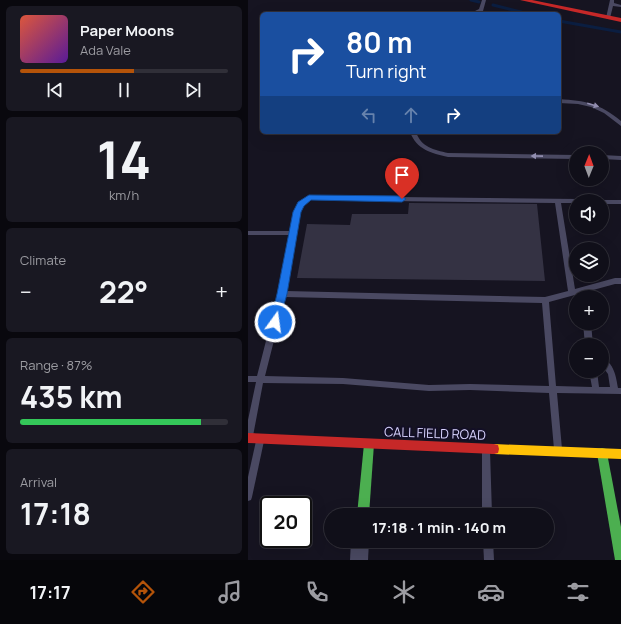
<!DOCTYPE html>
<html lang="en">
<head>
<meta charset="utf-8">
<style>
	body { margin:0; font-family:Manrope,sans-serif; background:#191822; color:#f1f3f6; height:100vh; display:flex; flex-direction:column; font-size:15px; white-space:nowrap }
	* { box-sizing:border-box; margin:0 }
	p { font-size:13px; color:#9c9ca2 }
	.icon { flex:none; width:22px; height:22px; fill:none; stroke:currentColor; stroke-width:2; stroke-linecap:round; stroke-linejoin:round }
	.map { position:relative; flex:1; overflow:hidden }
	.side { display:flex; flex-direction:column; gap:6px; padding:6px; background:#09080e; width:248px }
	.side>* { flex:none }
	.guide { position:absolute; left:12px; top:12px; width:301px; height:122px; border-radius:6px; box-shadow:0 4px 16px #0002,0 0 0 1px #302f38; background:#1a4fa0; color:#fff; overflow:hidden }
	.needle { width:26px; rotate:1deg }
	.tools { position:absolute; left:321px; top:146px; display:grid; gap:8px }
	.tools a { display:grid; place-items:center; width:40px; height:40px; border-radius:50%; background:#100f19; box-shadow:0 4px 16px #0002,0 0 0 1px #302f38; font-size:20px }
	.speed { position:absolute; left:12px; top:496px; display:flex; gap:8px; font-size:20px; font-weight:700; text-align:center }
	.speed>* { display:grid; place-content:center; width:52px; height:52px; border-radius:50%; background:#100f19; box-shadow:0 4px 16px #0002,0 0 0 1px #302f38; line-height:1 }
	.speed .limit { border:2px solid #111; border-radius:6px; background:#fff; color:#111 }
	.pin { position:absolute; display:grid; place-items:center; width:34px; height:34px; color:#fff; margin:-41px -17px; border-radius:50% 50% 50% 0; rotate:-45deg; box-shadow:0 0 4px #0007 }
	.pin .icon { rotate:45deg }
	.me { position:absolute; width:44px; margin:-22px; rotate:14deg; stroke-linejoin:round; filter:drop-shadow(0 0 3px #0008) }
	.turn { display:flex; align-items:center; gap:14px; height:84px; padding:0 20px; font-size:18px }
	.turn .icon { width:52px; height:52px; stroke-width:2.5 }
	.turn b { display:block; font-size:28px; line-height:34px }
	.lanes { display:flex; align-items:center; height:38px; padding:0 20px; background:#0003; justify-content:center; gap:20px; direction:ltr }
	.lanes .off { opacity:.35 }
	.big { font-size:30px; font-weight:700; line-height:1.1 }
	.side .widget { flex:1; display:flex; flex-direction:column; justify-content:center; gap:6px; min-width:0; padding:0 14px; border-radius:6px; background:#191822 }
	.side .dial { align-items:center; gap:0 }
	.dial b { font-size:52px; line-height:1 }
	.song { display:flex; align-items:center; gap:12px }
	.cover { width:48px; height:48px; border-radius:6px; background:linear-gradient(135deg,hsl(10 70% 55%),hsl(270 70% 35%)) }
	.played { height:4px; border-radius:2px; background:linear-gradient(90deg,#b45309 55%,#302f38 55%) }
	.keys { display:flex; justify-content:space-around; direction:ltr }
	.heat { display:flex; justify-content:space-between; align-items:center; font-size:22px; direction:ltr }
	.charge { height:6px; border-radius:3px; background:linear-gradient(90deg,#34c759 87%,#302f38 0) }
	.trip { position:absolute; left:76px; top:508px; width:230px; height:40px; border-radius:20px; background:#100f19; box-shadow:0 4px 16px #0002,0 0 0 1px #302f38; font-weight:700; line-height:40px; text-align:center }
	.menu { display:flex; height:64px; justify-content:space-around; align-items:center; background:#06060a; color:#9c9ca2 }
	.menu .icon { width:28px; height:28px }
	.menu .active { color:#b45309 }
	.menu b { font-size:18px; color:#f1f3f6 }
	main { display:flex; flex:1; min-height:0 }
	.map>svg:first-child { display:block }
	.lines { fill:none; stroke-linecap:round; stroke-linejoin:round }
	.stream { stroke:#0b1e41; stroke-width:3 }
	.building { fill:#343243 }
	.lane { fill:#4a4962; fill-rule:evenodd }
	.street { fill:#4a4962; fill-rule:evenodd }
	.fast { fill:#4caf50; fill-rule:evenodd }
	.slow { fill:#ffc107; fill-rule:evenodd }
	.jam { fill:#c62828; fill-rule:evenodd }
	.oneway { fill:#928eb0 }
	.route { fill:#1a73e8; stroke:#114b97 }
	.labels { text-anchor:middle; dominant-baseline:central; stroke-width:4; stroke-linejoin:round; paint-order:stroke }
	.near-street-label { font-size:13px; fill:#d9d4ff; stroke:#130f26 }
</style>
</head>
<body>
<main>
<section class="side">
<div class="widget">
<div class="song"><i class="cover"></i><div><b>Paper Moons</b><p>Ada Vale</p></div></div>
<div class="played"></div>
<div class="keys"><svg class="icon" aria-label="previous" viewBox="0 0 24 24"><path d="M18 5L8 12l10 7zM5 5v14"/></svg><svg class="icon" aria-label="pause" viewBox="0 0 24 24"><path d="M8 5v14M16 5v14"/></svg><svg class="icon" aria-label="next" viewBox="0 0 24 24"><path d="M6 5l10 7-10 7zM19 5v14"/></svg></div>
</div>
<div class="widget dial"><b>14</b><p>km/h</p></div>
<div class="widget"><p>Climate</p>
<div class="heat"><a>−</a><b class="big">22°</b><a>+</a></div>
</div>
<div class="widget"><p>Range · 87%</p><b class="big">435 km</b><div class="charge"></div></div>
<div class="widget"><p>Arrival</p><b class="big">17:18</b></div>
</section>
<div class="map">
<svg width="373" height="560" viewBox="0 0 373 560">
	<rect width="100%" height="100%" fill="#161421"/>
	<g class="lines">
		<g class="stream">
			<polyline points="223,0 231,2"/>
			<polyline points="245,5 281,14"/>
			<polyline points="311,21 373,32"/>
		</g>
	</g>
	<polygon class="building" points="161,203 289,204 297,281 49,278 59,224 102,225 104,214 160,214"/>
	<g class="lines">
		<g class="lane">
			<polygon points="234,0 238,0 235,11 227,14 221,14 231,9"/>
			<polygon points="362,0 366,0 366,3 373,5 373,7 365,6 362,18 360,19 358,18"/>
			<path d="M311,99c27,2 40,4 62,22v5l-17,-13 -13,-6 -13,-3 -19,-1z"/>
			<path d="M162,132h6c5,15 18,18 32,21l128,2v4l-128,-2c-17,-4 -31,-7 -38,-25z"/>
			<polygon points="354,155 373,156 373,160 354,159"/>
			<path d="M59,196l271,3 1,2h-3v2h-15l14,86 40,-11h6v6h-6l-66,18 7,84 36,1 -3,-16h8l2,16h11l-2,-13 -6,-8v-8c12,5 14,18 16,30h3v6l-64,-1 5,56 -1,3 -3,1 -3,-1 -1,-3 -5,-56 -79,-3 -41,1 -86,-7 -80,-1 -10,53 -1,3h-4v-19l8,-38h-8v-6h9l21,-82 11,-59h-41v-4h42c3,-17 2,-24 17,-35zM62,200l245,3 13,88 -23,6 -259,-6 14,-79 4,-7zM37,297l257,6 7,83 -79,-2 -41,1 -86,-7 -78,-2z"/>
			<polygon points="354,200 373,200 373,204 354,204 354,201 351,201"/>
			<polygon points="335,323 343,323 345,345 337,345"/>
			<polygon points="12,437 15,438 16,441 4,497 3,500 0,501 0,477 8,441 9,438"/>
			<polygon points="238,447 241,448 242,451 244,515 234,515 234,451 235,448"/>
			<polygon points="235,541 245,541 246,560 236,560"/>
		</g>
		<polygon class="street" points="103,541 121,541 120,560 102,560"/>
		<g class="fast">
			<polygon points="121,439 125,441 126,444 121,515 109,515 116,444 117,441"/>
			<polygon points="354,448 358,449 359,453 373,527 373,560 367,560 349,453 350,449"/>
		</g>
		<polygon class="slow" points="246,444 373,449 373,459 246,454 242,453 241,449 242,445"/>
		<g class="jam">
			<polygon points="272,0 284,0 373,18 373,22"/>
			<polygon points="0,433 246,444 250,445 251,449 250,453 246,454 0,443"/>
		</g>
	</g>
	<defs><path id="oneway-solid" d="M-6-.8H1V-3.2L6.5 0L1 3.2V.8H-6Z"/></defs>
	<g class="oneway">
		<use href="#oneway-solid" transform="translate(345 105) rotate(16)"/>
		<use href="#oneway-solid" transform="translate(289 156) rotate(-179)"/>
	</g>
	<polygon class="route" points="61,195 154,196 158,199 154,202 63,200 56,206 53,212 39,294 31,322 30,325 23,325 22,322 29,294 45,212 50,202"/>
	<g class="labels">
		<g class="near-street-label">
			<text transform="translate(187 433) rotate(2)">CALL FIELD ROAD</text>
		</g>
	</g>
</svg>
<div class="tools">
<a><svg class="needle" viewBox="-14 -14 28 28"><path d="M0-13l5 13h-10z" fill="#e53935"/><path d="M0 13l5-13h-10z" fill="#9c9ca2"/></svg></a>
<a><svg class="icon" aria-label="sound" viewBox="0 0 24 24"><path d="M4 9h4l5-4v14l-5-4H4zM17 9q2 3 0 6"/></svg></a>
<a><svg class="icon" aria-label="layers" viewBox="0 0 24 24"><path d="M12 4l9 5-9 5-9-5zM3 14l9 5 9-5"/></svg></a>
<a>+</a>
<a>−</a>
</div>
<div class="speed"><div class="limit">20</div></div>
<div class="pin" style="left:154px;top:199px;background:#d93025"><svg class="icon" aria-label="arrive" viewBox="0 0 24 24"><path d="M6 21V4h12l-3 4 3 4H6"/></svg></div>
<svg class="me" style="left:27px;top:322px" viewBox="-20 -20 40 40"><circle r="17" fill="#1a73e8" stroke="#fff" stroke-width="3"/><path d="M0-11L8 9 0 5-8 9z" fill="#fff"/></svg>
<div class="trip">17:18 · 1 min · 140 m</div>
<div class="guide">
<div class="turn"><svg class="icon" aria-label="right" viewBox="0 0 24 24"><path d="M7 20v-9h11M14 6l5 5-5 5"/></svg><div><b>80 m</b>Turn right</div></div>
<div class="lanes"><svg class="icon off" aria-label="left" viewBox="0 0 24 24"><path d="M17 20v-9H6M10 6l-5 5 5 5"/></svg><svg class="icon off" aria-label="ahead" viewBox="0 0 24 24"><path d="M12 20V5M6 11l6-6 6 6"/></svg><svg class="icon" aria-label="right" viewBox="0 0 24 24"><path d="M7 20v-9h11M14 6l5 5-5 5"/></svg></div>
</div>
</div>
</main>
<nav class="menu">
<b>17:17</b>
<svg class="icon active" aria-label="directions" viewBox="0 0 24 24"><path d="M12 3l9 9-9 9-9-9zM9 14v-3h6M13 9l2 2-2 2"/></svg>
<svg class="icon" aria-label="music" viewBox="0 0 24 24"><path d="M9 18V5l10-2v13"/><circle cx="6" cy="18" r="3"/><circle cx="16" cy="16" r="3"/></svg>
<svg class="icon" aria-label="phone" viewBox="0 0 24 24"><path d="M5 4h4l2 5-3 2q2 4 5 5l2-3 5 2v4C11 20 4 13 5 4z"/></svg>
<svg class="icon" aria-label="climate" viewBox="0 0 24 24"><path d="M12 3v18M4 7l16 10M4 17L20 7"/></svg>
<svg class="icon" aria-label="car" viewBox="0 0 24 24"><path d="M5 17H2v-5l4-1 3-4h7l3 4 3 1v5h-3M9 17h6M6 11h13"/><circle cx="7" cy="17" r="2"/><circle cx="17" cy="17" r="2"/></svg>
<svg class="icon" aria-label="filters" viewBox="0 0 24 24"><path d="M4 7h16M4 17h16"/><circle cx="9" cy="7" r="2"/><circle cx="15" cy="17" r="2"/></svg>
</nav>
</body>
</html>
